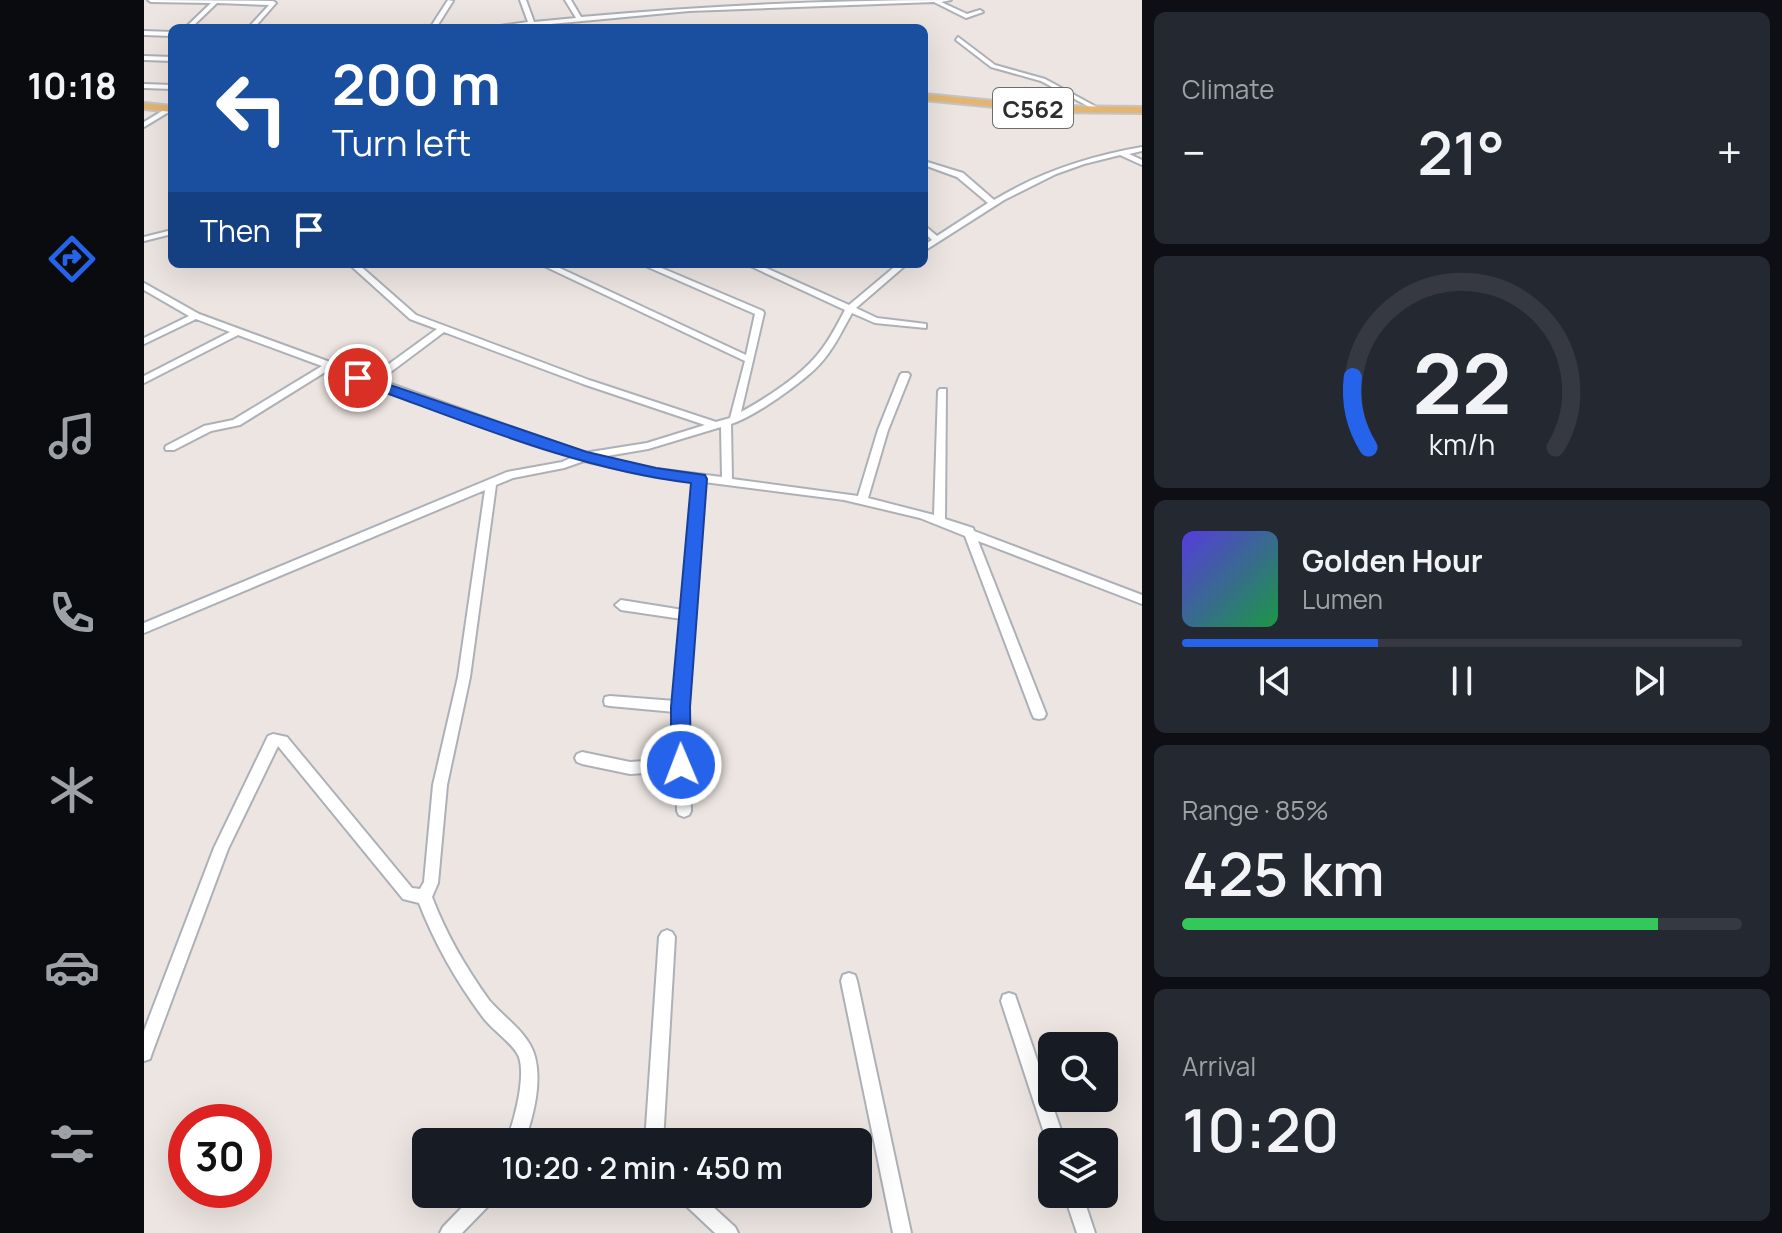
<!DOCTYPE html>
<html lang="en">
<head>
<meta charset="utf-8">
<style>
	body { margin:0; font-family:Manrope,sans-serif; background:#242831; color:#f1f3f6; height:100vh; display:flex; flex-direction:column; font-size:30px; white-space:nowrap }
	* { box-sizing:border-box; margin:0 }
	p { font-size:26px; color:#9ea1a6 }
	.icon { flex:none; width:44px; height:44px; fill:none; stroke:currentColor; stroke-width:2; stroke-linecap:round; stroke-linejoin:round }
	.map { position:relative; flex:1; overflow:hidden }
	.sheet { display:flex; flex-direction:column; gap:12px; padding:12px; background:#0d0f14; width:640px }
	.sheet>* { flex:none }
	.guide { position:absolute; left:24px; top:24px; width:760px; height:244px; border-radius:12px; box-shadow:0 8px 32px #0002; background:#1a4fa0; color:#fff; overflow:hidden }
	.fabs { position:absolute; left:894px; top:1032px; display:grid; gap:16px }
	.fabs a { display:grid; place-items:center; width:80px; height:80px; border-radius:12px; background:#171b24; box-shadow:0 8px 32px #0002; font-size:40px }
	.speed { position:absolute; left:24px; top:1104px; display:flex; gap:16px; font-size:40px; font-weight:700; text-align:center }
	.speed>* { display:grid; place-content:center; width:104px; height:104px; border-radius:50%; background:#171b24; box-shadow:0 8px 32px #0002; line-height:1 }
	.speed .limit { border:12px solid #d22; background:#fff; color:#111 }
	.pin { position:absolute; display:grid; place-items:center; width:68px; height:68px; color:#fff; margin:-34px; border:4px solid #fff; border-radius:50%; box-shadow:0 2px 8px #0007 }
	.me { position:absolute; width:88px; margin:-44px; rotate:359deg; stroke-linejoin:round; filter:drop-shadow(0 0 6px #0008) }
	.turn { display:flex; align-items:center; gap:28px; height:168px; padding:0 32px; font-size:36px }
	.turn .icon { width:104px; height:104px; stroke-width:2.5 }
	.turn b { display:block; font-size:56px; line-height:68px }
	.then { display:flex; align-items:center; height:76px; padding:0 32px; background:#0003; gap:16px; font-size:30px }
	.big { font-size:60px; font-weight:600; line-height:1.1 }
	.sheet .widget { flex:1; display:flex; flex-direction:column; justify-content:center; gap:12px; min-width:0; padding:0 28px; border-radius:12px; background:#242831 }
	.sheet .dial { align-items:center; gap:0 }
	.dial svg { height:208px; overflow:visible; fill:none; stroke:#363941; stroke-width:7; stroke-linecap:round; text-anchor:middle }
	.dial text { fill:#f1f3f6; stroke:none }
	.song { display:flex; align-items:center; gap:24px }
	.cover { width:96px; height:96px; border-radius:12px; background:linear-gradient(135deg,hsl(250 70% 55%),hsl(140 70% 35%)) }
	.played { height:8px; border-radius:4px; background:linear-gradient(90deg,#2563eb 35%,#363941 35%) }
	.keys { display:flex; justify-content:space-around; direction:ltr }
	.heat { display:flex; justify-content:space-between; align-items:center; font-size:44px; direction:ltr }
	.charge { height:12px; border-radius:6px; background:linear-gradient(90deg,#34c759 85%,#363941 0) }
	.trip { position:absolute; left:268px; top:1128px; width:460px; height:80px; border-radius:12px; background:#171b24; box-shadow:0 8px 32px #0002; font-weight:600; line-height:80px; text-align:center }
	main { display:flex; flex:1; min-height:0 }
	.dock { display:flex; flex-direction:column; width:144px; justify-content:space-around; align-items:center; background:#090b0e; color:#9ea1a6 }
	.dock .icon { width:56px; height:56px }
	.dock .on { color:#2563eb }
	.dock b { font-size:36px; color:#f1f3f6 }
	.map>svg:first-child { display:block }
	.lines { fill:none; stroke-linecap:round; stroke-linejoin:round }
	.street-casing { stroke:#adb1b7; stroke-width:4 }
	.primary-casing { stroke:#c4c4c4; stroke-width:4 }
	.street { fill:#fff; fill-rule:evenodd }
	.primary { fill:#e3b570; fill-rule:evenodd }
	.route { fill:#2563eb; stroke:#184099; stroke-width:2 }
	.labels { text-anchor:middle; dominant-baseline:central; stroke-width:6; stroke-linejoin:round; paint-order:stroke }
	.shield { fill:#fff; stroke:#6c6c6c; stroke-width:2 }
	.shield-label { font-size:24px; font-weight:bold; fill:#2d2d2d }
</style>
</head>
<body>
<main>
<nav class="dock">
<b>10:18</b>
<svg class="icon on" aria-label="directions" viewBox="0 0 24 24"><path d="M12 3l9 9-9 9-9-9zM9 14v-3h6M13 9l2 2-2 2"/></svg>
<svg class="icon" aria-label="music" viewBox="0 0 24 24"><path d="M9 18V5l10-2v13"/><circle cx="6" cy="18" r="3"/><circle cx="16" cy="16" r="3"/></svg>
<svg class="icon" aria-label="phone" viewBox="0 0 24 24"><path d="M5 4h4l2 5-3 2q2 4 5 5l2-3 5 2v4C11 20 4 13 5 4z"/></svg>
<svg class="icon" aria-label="climate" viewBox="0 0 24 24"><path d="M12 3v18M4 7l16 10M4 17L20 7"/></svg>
<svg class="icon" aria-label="car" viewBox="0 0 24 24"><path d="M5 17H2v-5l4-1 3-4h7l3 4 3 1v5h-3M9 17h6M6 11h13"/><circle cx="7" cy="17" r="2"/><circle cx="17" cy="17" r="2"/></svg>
<svg class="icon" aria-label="filters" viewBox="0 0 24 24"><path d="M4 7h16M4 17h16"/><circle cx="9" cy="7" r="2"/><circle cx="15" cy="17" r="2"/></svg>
</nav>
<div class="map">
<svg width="998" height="1233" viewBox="0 0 998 1233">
	<rect width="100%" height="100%" fill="#ece5e1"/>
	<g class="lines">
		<g class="street-casing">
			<g id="street">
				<polygon points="4,0 129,1 132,3 110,28 104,28 125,5 73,3 47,28 41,28 67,3 7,2"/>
				<polygon points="304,0 309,1 292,28 286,28"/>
				<path d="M376,0h6l8,22 42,-4 -11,-18h6l10,17c123,-11 246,-17 370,-17l-10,2 26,12 13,-4 3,2 -17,6 -32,-16 -245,9 -181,17h-22l42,-6z"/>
				<polygon points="0,31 28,32 28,36 0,35"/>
				<polygon points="814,37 851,65 901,79 958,110 953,111 897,81 847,67 812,40"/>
				<polygon points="0,56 28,57 28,61 0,60"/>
				<polygon points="0,84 28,85 28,89 0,88"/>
				<polygon points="23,108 27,108 28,110 0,127 0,122"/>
				<path d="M998,147v4l-13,3 13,6v5l-22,-10 -36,9 -28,10 -52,26 -80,51v-6l8,-5 -8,-8v-7l13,11 51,-33 -31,-26 -33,-12v-4l39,12 31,27c46,-28 96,-44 148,-53z"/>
				<polygon points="28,230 28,234 0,241 0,237"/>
				<path d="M205,264h9l58,51 173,65 127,42 14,-4 15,-57 -205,-97h11l195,91 9,-41 -114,-50h11l111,47 1,2 -23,99c27,-15 63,-38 81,-63 9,-12 16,-26 23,-39l-99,-46h11l92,41 49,-41h9l-51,44 21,10 49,6v4l-51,-5 -23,-10c-10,18 -19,37 -33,52 -17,18 -65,52 -88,59l1,55 126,17 20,-66 22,-55 2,-2h6l2,2 -22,55 -20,68 66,17 4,-124 2,-2h6l-1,130 28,9 1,3 168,64v9l-164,-63 68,173 -2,4 -5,1 -5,-1 -2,-4 -67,-178 -45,-18 -76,-18 -140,-18 -17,225 4,104 -2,4 -5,2 -5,-2 -2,-4 -1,-40 -46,3 -48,-10 -5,-2 -2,-4 2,-4 5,-2 48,10 46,-3 -1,-47 -65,-6 -5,-1 -1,-4 1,-4 5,-1 65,5 7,-82 -61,-9 -6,-5 6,-5 62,10 11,-129 -38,-4 -72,-16 -20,7 -51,10 -17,7 -26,192 -23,108 -9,98 -6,14c14,37 34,71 57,103 15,18 40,33 46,57 7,26 -2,61 -11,85h-18c8,-20 20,-64 13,-85 -5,-13 -28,-28 -37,-41 -26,-35 -47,-72 -63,-113l-16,-4 -125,-153 -50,103 -76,204 -2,6 -6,2v-30l70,-183 54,-112 5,-2 14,3 125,151 8,1 4,-7 9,-97 25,-108 27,-187 -341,143v-10l363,-151 55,-10 11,-5 -243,-88 -90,56 -29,6 -37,19h-8l-1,-2 1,-2 38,-20 29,-6 89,-54 -84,-31 -94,48v-7l86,-44 -34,-13 -52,25v-6l45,-22 -45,-26v-7l55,31 172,63 66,-48 -27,-10zM300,332l139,52 122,41 -58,18 -63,10 -204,-73zM577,427l1,50 -66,-8 -55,-12 47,-8z"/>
				<polygon points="523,930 528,932 531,937 519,1142 501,1142 515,937 518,932"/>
				<polygon points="705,973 711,975 713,981 767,1233 749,1233 697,981 699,975"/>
				<polygon points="865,993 871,995 873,1001 921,1142 908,1142 908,1149 903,1142 857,1001 859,995"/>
				<polygon points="331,1194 353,1194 350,1200 318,1233 296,1233 299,1227"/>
				<polygon points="533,1194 555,1194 591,1227 594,1233 571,1233 536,1200"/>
				<polygon points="920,1194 938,1194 951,1233 933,1233"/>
			</g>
		</g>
		<g class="primary-casing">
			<g id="primary">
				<polygon points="780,94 902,106 998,107 998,113 902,112 780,100"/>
				<polygon points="0,103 28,106 28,112 0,109"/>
			</g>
		</g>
		<use href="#street" class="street"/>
		<use href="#primary" class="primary"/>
	</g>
	<path class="route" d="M214,374l229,78 69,16 49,7 2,4 -17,228 1,58 -3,6 -7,2 -7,-2 -3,-6v-58l20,-224c-117,-14 -228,-63 -338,-102v-6z"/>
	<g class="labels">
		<rect class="shield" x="849" y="88" width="80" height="40" rx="6"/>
		<g class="shield-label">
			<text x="889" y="108">C562</text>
		</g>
	</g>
</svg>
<div class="fabs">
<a><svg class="icon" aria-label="search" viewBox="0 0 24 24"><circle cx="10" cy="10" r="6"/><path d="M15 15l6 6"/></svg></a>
<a><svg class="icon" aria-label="layers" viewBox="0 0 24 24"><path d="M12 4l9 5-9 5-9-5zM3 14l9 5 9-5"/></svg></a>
</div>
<div class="speed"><div class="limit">30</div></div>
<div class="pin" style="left:214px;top:378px;background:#d93025"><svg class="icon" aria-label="arrive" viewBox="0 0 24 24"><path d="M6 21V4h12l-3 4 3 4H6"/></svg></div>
<svg class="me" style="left:537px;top:765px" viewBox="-20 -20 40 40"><circle r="17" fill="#2563eb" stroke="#fff" stroke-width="3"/><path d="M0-11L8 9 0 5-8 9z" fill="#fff"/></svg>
<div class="trip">10:20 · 2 min · 450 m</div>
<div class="guide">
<div class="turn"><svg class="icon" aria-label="left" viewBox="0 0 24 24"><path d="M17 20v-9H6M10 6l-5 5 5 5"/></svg><div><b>200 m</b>Turn left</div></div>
<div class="then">Then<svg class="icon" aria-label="arrive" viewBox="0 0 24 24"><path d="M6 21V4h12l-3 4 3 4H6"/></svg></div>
</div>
</div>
<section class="sheet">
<div class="widget"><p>Climate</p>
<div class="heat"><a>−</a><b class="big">21°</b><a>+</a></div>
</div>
<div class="widget dial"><svg viewBox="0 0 100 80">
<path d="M14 69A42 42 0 1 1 86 69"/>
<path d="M14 69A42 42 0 0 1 8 42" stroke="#2563eb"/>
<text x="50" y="56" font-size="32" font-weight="700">22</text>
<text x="50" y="72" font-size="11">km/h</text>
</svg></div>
<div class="widget">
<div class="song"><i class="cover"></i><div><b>Golden Hour</b><p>Lumen</p></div></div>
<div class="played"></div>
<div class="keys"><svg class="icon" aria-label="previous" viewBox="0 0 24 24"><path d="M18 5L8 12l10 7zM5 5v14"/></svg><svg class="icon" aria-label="pause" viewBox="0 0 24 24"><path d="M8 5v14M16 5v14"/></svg><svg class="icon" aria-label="next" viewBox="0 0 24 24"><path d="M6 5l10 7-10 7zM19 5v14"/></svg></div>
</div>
<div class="widget"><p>Range · 85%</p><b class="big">425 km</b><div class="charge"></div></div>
<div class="widget"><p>Arrival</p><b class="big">10:20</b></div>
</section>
</main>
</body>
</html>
